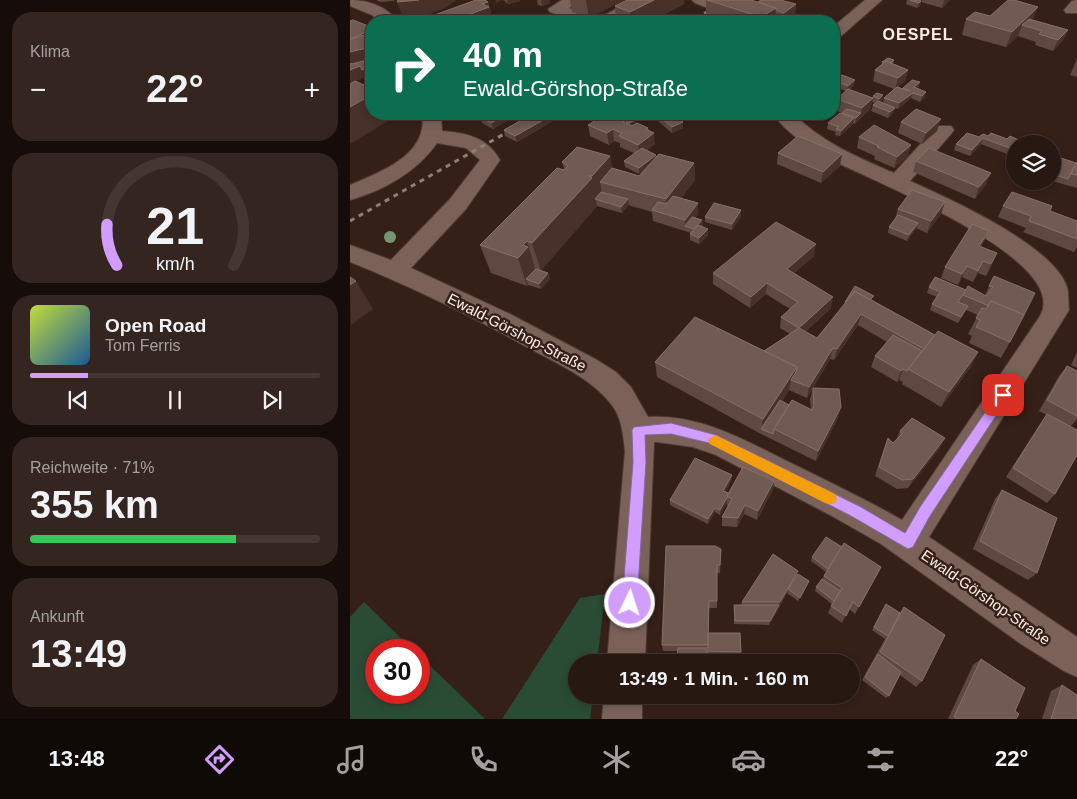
<!DOCTYPE html>
<html lang="de">
<head>
<meta charset="utf-8">
<style>
	body { margin:0; font-family:Arial,sans-serif; background:#342520; color:#f1f3f6; height:100vh; display:flex; flex-direction:column; font-size:19px; white-space:nowrap }
	* { box-sizing:border-box; margin:0 }
	p { font-size:16px; color:#a5a09f }
	.icon { flex:none; width:28px; height:28px; fill:none; stroke:currentColor; stroke-width:2; stroke-linecap:round; stroke-linejoin:round }
	.map { position:relative; flex:1; overflow:hidden }
	.details { display:flex; flex-direction:column; gap:12px; padding:12px; background:#160d0a; width:350px }
	.details>* { flex:none }
	.top-card { position:absolute; left:15px; top:15px; width:475px; height:105px; border-radius:20px; box-shadow:0 2px 8px #0003,0 0 0 1px #443732; background:#0b6e4f; color:#fff; overflow:hidden }
	.tools { position:absolute; left:656px; top:135px; display:grid; gap:10px }
	.tools a { display:grid; place-items:center; width:55px; height:55px; border-radius:50%; background:#281812; box-shadow:0 2px 8px #0003,0 0 0 1px #443732; font-size:25px }
	.speed { position:absolute; left:15px; top:639px; display:flex; gap:10px; font-size:25px; font-weight:700; text-align:center }
	.speed>* { display:grid; place-content:center; width:65px; height:65px; border-radius:50%; background:#281812; box-shadow:0 2px 8px #0003,0 0 0 1px #443732; line-height:1 }
	.speed .limit { border:8px solid #d22; background:#fff; color:#111 }
	.pin { position:absolute; display:grid; place-items:center; width:42px; height:42px; color:#fff; margin:-21px; border-radius:10px; box-shadow:0 2px 8px #0006 }
	.me { position:absolute; width:55px; margin:-28px; rotate:4deg; stroke-linejoin:round; filter:drop-shadow(0 0 4px #0008) }
	.turn { display:flex; align-items:center; gap:18px; height:105px; padding:0 15px; font-size:22px }
	.turn .icon { width:65px; height:65px; stroke-width:2.5 }
	.turn b { display:block; font-size:35px; line-height:42px }
	.big { font-size:38px; font-weight:700; line-height:1.1 }
	.details .tile { flex:1; display:flex; flex-direction:column; justify-content:center; gap:8px; min-width:0; padding:0 18px; border-radius:20px; background:#342520 }
	.details .dial { align-items:center; gap:0 }
	.dial svg { height:130px; overflow:visible; fill:none; stroke:#443732; stroke-width:7; stroke-linecap:round; text-anchor:middle }
	.dial text { fill:#f1f3f6; stroke:none }
	.song { display:flex; align-items:center; gap:15px }
	.cover { width:60px; height:60px; border-radius:8px; background:linear-gradient(135deg,hsl(70 70% 55%),hsl(210 70% 35%)) }
	.played { height:5px; border-radius:2px; background:linear-gradient(90deg,#d19dfe 20%,#443732 20%) }
	.keys { display:flex; justify-content:space-around; direction:ltr }
	.heat { display:flex; justify-content:space-between; align-items:center; font-size:28px; direction:ltr }
	.charge { height:8px; border-radius:4px; background:linear-gradient(90deg,#34c759 71%,#443732 0) }
	.trip { position:absolute; left:218px; top:654px; width:292px; height:50px; border-radius:25px; background:#281812; box-shadow:0 2px 8px #0003,0 0 0 1px #443732; font-weight:700; line-height:50px; text-align:center }
	.tab-bar { display:flex; height:80px; justify-content:space-around; align-items:center; background:#100a07; color:#a5a09f }
	.tab-bar .icon { width:35px; height:35px }
	.tab-bar .on { color:#d19dfe }
	.tab-bar b { font-size:22px; color:#f1f3f6 }
	main { display:flex; flex:1; min-height:0 }
	.map>svg:first-child { display:block }
	.green { fill:#2a4c34 }
	.lines { fill:none; stroke-linecap:round; stroke-linejoin:round }
	.minor-casing { stroke:#4e3b35; stroke-width:2 }
	.minor { fill:#7b6258; fill-rule:evenodd }
	.rail-far1 { stroke:#8f7d76; stroke-width:2.5; stroke-dasharray:4 4; stroke-linecap:butt }
	.rail { stroke:#8f7d76; stroke-width:3; stroke-dasharray:5 5; stroke-linecap:butt }
	.tree { fill:#769574 }
	.wall { fill:#5f4840 }
	.shaded-wall { fill:#473128 }
	.building { fill:#705a52; stroke:#867169 }
	.route { fill:#d19dfe; stroke:#8866a5 }
	.slow { fill:#f59e0b }
	.labels { text-anchor:middle; dominant-baseline:central; stroke-width:5; stroke-linejoin:round; paint-order:stroke }
	.street-label { font-size:15px; fill:#fdeee8; stroke:#352018 }
	.far-district-label { font-size:16px; font-weight:bold; letter-spacing:1px; fill:#fdeee8; stroke:#352018 }
</style>
</head>
<body>
<main>
<section class="details">
<div class="tile"><p>Klima</p>
<div class="heat"><a>−</a><b class="big">22°</b><a>+</a></div>
</div>
<div class="tile dial"><svg viewBox="0 0 100 80">
<path d="M14 69A42 42 0 1 1 86 69"/>
<path d="M14 69A42 42 0 0 1 8 44" stroke="#d19dfe"/>
<text x="50" y="56" font-size="32" font-weight="700">21</text>
<text x="50" y="72" font-size="11">km/h</text>
</svg></div>
<div class="tile">
<div class="song"><i class="cover"></i><div><b>Open Road</b><p>Tom Ferris</p></div></div>
<div class="played"></div>
<div class="keys"><svg class="icon" aria-label="previous" viewBox="0 0 24 24"><path d="M18 5L8 12l10 7zM5 5v14"/></svg><svg class="icon" aria-label="pause" viewBox="0 0 24 24"><path d="M8 5v14M16 5v14"/></svg><svg class="icon" aria-label="next" viewBox="0 0 24 24"><path d="M6 5l10 7-10 7zM19 5v14"/></svg></div>
</div>
<div class="tile"><p>Reichweite · 71%</p><b class="big">355 km</b><div class="charge"></div></div>
<div class="tile"><p>Ankunft</p><b class="big">13:49</b></div>
</section>
<div class="map">
<svg width="727" height="719" viewBox="0 0 727 719">
	<rect width="100%" height="100%" fill="#352018"/>
	<g class="green">
		<polygon points="255,594 247,662 226,662 226,695 243,695 240,719 152,719 230,598"/>
		<polygon points="14,602 63,650 26,650 26,692 69,692 69,655 135,719 0,719 0,617"/>
	</g>
	<g class="lines">
		<g class="minor-casing">
			<g id="minor">
				<path d="M0,0c17,0 37,6 47,21h-17l-8,-6 -22,-9z"/>
				<polygon points="212,0 232,0 219,8 244,18 246,21 224,21 200,12 198,9"/>
				<polygon points="283,0 301,1 267,21 247,21 249,18"/>
				<polygon points="342,0 364,0 411,18 413,21 391,21 345,3"/>
				<polygon points="515,0 532,0 490,37 484,39 484,26"/>
				<polygon points="727,0 727,13 716,13 714,10 722,1"/>
				<path d="M73,114h18l1,17c25,2 45,6 58,29l-34,49 -55,59 99,46 87,46 19,12 15,15 17,30c55,-4 105,28 153,51 34,17 68,33 101,52l138,-204c33,-57 -173,-137 -210,-157 -21,-12 -43,-25 -57,-45h21c27,28 65,44 100,59l43,-47h14l3,4 -3,4 -41,47c40,18 143,64 157,106 2,7 1,16 2,23l-140,227 148,100v40l-13,-6 -43,-27 -140,-100 -49,-28 -116,-61 -23,-8 -36,-5h-3l-9,220h-38l18,-211c-2,-16 -3,-34 -14,-47 -20,-26 -55,-41 -84,-57 -58,-32 -117,-61 -177,-85v-17l41,15 59,-61 30,-39 -14,-12 -29,-5c-19,28 -54,48 -87,57v-15c25,-11 66,-25 72,-56 1,-4 0,-10 1,-15z"/>
				<polygon points="254,695 292,695 292,719 252,719"/>
			</g>
		</g>
		<use href="#minor" class="minor"/>
		<g class="rail-far1">
			<polyline points="340,21 378,0"/>
			<polyline points="175,122 189,114"/>
		</g>
		<polyline class="rail" points="0,221 177,121"/>
	</g>
	<circle class="tree" cx="40" cy="237" r="6"/>
	<g class="wall">
		<polygon points="26,0 45,0 43,1 30,2"/>
		<polygon points="153,0 170,0 170,1 158,4"/>
		<polygon points="187,0 199,0 200,3 192,6 188,5"/>
		<polygon points="220,0 274,0 239,18 222,12"/>
		<polygon points="356,0 446,4 445,15 436,21 356,21"/>
		<polygon points="557,0 569,0 571,1 570,6 567,8 556,4"/>
		<polygon points="572,0 600,0 592,8 571,2"/>
		<polygon points="138,2 141,13 118,21 85,21 89,20 87,14"/>
		<polygon points="334,4 302,21 266,21 265,6"/>
		<polygon points="640,16 683,20 718,30 713,40 703,51 685,45 686,42 668,36 656,47 612,35 616,19"/>
		<polygon points="727,59 727,77 720,75"/>
		<polygon points="544,60 543,64 558,70 555,81 548,87 552,89 553,88 570,82 568,89 575,97 570,102 561,98 548,109 545,108 543,113 538,118 521,111 523,105 525,103 522,102 520,109 505,124 503,123 503,124 490,136 485,135 486,132 477,129 478,123 492,114 492,113 485,110 487,99 496,91 484,87 485,81 504,85 499,90 522,98 523,96 533,95 532,101 530,102 533,103 534,98 544,89 523,81 525,70 531,65 532,62"/>
		<polygon points="170,114 143,129 132,123 130,117"/>
		<polygon points="182,114 215,114 167,142 155,136 154,130"/>
		<polygon points="300,114 325,114 323,114 333,128 322,133"/>
		<polygon points="460,114 471,114 468,117"/>
		<polygon points="551,122 587,131 572,144 548,133"/>
		<polygon points="286,124 299,130 305,144 297,150 306,155 306,156 344,163 345,180 331,198 348,203 348,214 345,218 352,220 353,226 352,227 358,235 349,244 340,240 340,234 341,233 303,221 302,212 278,205 272,213 247,206 191,270 198,273 200,279 191,289 178,285 177,286 141,273 130,245 214,169 212,162 260,156 262,168 289,176 294,170 289,174 275,167 274,161 284,153 270,147 270,143 264,141 259,145 240,136 238,125"/>
		<polygon points="509,137 558,156 544,168 524,159 525,156 507,148"/>
		<polygon points="629,137 665,144 665,157 631,144 620,156 604,150 606,144"/>
		<polygon points="428,153 490,166 471,183 427,164"/>
		<polygon points="702,155 726,163 727,162 727,188 702,181"/>
		<polygon points="566,161 641,173 636,184 625,199 563,172"/>
		<polygon points="653,206 700,211 727,221 727,247 724,252 673,232 676,228 648,217"/>
		<polygon points="548,209 591,214 577,233 566,228 557,241 538,233 539,227 545,219"/>
		<polygon points="391,210 391,216 382,230 355,222 355,217"/>
		<polygon points="639,231 631,247 642,265 636,276 628,273 623,282 612,277 608,285 591,278 595,267"/>
		<polygon points="464,256 444,273 481,308 455,332 467,338 495,304 495,302 523,301 585,335 628,352 620,368 591,407 552,384 553,382 549,380 547,382 521,367 525,356 537,342 508,325 484,360 480,359 457,398 439,390 432,401 439,405 461,410 460,399 463,388 488,418 466,461 411,434 307,377 305,362 414,351 440,334 430,328 431,317 440,309 416,294 400,308 363,284 363,273"/>
		<polygon points="644,276 660,342 651,358 619,343 622,336 618,334 628,315 616,310 608,323 580,310 582,304 587,297 577,293 579,287 616,290 635,295"/>
		<polygon points="727,352 727,368 721,365"/>
		<polygon points="717,366 727,371 727,419 720,427 705,494 697,503 656,477 690,424 697,415 689,411 709,376"/>
		<polygon points="550,431 590,448 558,488 547,489 525,476 534,448 538,438 543,443 546,440"/>
		<polygon points="382,480 375,492 379,493 424,481 423,490 407,520 394,514 387,527 372,526 372,517 378,506 377,506 377,503 370,515 365,512 358,524 320,505 320,500"/>
		<polygon points="652,490 687,573 678,580 623,549 645,499"/>
		<polygon points="492,547 531,567 505,614 499,609 492,623 478,613 482,604 465,591 466,587 472,579 476,572 461,561 462,557"/>
		<polygon points="371,549 370,573 367,573 367,608 359,608 358,633 391,652 390,655 358,654 358,658 328,659 328,651 313,651 312,645"/>
		<polygon points="447,574 459,581 448,601 437,593 419,625 384,624 384,605 391,605 392,602"/>
		<polygon points="536,604 550,613 554,607 572,681 566,687 550,675 539,696 536,698 512,680 535,639 522,630"/>
		<polygon points="631,659 665,711 666,719 598,719 623,665"/>
		<polygon points="712,685 727,719 692,719 701,691"/>
	</g>
	<g class="shaded-wall">
		<polygon points="68,0 107,0 93,9 80,14 81,21 54,21 47,2"/>
		<polygon points="145,0 152,0 146,3"/>
		<polygon points="157,0 170,0 170,1 158,4"/>
		<polygon points="192,0 199,0 200,3 192,6 191,1"/>
		<polygon points="236,0 274,0 239,18"/>
		<polygon points="304,0 334,0 334,4 302,21 281,21 280,12"/>
		<polygon points="594,0 600,0 592,8"/>
		<polygon points="571,1 570,6 567,8 569,3"/>
		<polygon points="138,2 139,7 132,4"/>
		<polygon points="446,4 445,15 436,21 434,21 434,13"/>
		<polygon points="139,7 141,13 118,21 102,21"/>
		<polygon points="688,7 682,22 672,25 668,36 656,47 662,32"/>
		<polygon points="426,8 425,21 411,21 411,17"/>
		<polygon points="21,30 21,64 11,67 15,77 0,84 0,69 1,65 0,61 0,39"/>
		<polygon points="718,30 713,40 703,51 708,40"/>
		<polygon points="16,69 21,71 21,82 20,80 17,81 12,70"/>
		<polygon points="558,70 555,81 545,90 548,78"/>
		<polygon points="505,80 504,85 497,91 498,86"/>
		<polygon points="570,82 568,88 563,93 564,87"/>
		<polygon points="576,92 575,97 570,102 572,96"/>
		<polygon points="563,93 561,98 548,109 549,103"/>
		<polygon points="21,95 21,114 39,114 41,119 0,144 0,107"/>
		<polygon points="533,95 532,101 528,104 529,99"/>
		<polygon points="523,98 520,109 505,124 506,118 511,113 512,108"/>
		<polygon points="545,108 543,113 538,118 540,112"/>
		<polygon points="158,114 170,114 143,129 141,123"/>
		<polygon points="204,114 215,114 167,142 165,136"/>
		<polygon points="504,118 503,124 490,136 491,131"/>
		<polygon points="286,119 286,125 275,134 273,122 276,120"/>
		<polygon points="591,119 587,131 572,144 576,133"/>
		<polygon points="333,122 333,128 322,133 322,127"/>
		<polygon points="298,128 299,137 304,133 305,144 289,156 288,145 296,129"/>
		<polygon points="263,129 264,141 259,145 257,133"/>
		<polygon points="633,138 631,144 620,156 622,150"/>
		<polygon points="561,145 558,156 544,168 547,157"/>
		<polygon points="492,154 490,166 471,183 473,172"/>
		<polygon points="306,155 307,161 289,174 289,168"/>
		<polygon points="260,156 264,185 250,182 253,198 246,200 247,206 191,271 182,243 242,178 242,176"/>
		<polygon points="344,163 345,180 317,216 316,199"/>
		<polygon points="641,173 636,184 625,199 629,187"/>
		<polygon points="278,199 279,205 272,213 271,207"/>
		<polygon points="595,202 591,214 577,233 581,221"/>
		<polygon points="348,203 348,214 339,227 335,226 335,220"/>
		<polygon points="391,210 391,216 382,230 382,224"/>
		<polygon points="352,220 353,226 344,234 344,229"/>
		<polygon points="568,223 566,229 557,241 559,235"/>
		<polygon points="358,229 358,235 349,244 349,238"/>
		<polygon points="639,231 633,242 624,258 629,246"/>
		<polygon points="177,241 185,269 176,279 178,285 177,286 168,258 173,245"/>
		<polygon points="466,244 464,256 435,280 437,269"/>
		<polygon points="647,253 642,265 636,276 641,264"/>
		<polygon points="633,261 628,273 623,282 628,271"/>
		<polygon points="617,266 612,277 608,285 612,274"/>
		<polygon points="198,273 200,279 191,289 189,284"/>
		<polygon points="6,281 23,309 1,325 0,285"/>
		<polygon points="417,283 416,294 400,308 401,297"/>
		<polygon points="483,297 481,308 447,339 449,328"/>
		<polygon points="511,314 508,325 484,360 487,349"/>
		<polygon points="483,348 480,359 457,398 459,387"/>
		<polygon points="628,352 620,368 591,407 599,392"/>
		<polygon points="447,367 444,381 441,380 439,390 414,430 411,429 411,434 413,419"/>
		<polygon points="553,369 549,380 547,382 551,371"/>
		<polygon points="491,407 488,418 466,461 468,451"/>
		<polygon points="595,438 590,448 558,488 563,479"/>
		<polygon points="382,475 382,480 373,496 373,491"/>
		<polygon points="424,481 423,490 407,520 408,511"/>
		<polygon points="377,498 377,503 370,515 370,510"/>
		<polygon points="395,505 394,514 387,527 388,518"/>
		<polygon points="365,508 365,512 358,524 358,519"/>
		<polygon points="448,571 446,578 438,589 437,593 419,625 420,621 429,605 430,602"/>
	</g>
	<g class="building">
		<polygon points="48,0 69,0 47,2"/>
		<polygon points="126,0 135,0 138,2 132,4 139,7 102,21 85,21 94,18 87,14"/>
		<polygon points="277,0 304,0 280,12 265,6"/>
		<polygon points="357,0 401,0 426,8 411,17"/>
		<polygon points="411,0 430,0 446,4 434,13 426,10 426,8 408,2"/>
		<polygon points="560,0 569,0 571,1 569,3"/>
		<polygon points="658,0 664,0 688,7 662,32 616,19 625,12 640,16"/>
		<polygon points="82,17 84,21 65,21"/>
		<polygon points="147,17 156,19 153,21 139,21"/>
		<polygon points="679,19 718,30 708,40 689,34 692,31 672,25"/>
		<polygon points="3,20 21,27 21,30 0,39 0,21"/>
		<polygon points="21,33 21,47 0,52 0,39"/>
		<polygon points="538,58 544,60 540,63 536,61 534,63 532,62"/>
		<polygon points="21,59 21,71 17,72 16,69 12,70 10,66 0,70 0,63 2,64"/>
		<polygon points="536,61 558,70 548,78 525,70"/>
		<polygon points="492,75 505,80 498,86 485,81"/>
		<polygon points="562,80 570,82 564,87 576,92 572,96 563,93 549,103 534,98 547,87 560,91 553,88"/>
		<polygon points="5,81 21,88 21,95 0,107 0,84"/>
		<polygon points="498,89 523,98 512,108 487,99"/>
		<polygon points="527,93 533,95 529,99 523,96"/>
		<polygon points="528,101 545,108 540,112 523,105"/>
		<polygon points="497,109 511,113 506,118 492,113"/>
		<polygon points="566,109 591,119 576,133 551,122"/>
		<polygon points="490,113 504,118 491,131 486,129 489,127 478,123"/>
		<polygon points="137,114 158,114 141,123 130,117"/>
		<polygon points="182,114 204,114 165,136 154,130"/>
		<polygon points="255,114 276,120 273,122 282,126 287,123 298,128 296,129 304,133 288,145 269,136 272,133 263,129 257,133 238,125"/>
		<polygon points="266,114 274,114 286,119 278,124 277,124 276,120 263,116"/>
		<polygon points="306,114 322,114 333,122 322,127"/>
		<polygon points="524,125 561,145 547,157 527,147 529,146 509,137"/>
		<polygon points="617,133 629,137 633,134 638,136 641,133 657,139 660,136 673,142 671,144 665,144 665,150 633,138 622,150 606,144"/>
		<polygon points="448,136 492,154 473,172 428,153"/>
		<polygon points="227,147 260,156 242,176 239,176 242,178 182,243 177,241 173,245 178,247 168,258 130,245 207,168 214,170 218,166 212,162"/>
		<polygon points="292,148 306,155 289,168 274,161"/>
		<polygon points="579,148 641,173 629,187 566,161"/>
		<polygon points="309,154 344,163 316,199 250,182 262,168 289,176"/>
		<polygon points="702,155 726,163 718,179 702,174"/>
		<polygon points="727,162 727,175 721,174"/>
		<polygon points="562,190 595,202 581,221 548,209"/>
		<polygon points="251,192 278,199 271,207 245,199"/>
		<polygon points="662,192 702,206 700,211 727,221 727,239 679,221 681,216 653,206"/>
		<polygon points="323,196 348,203 335,220 302,210 308,202 316,204"/>
		<polygon points="364,203 391,210 382,224 355,217"/>
		<polygon points="548,215 568,223 559,235 539,227"/>
		<polygon points="342,217 352,220 344,229 335,226"/>
		<polygon points="426,222 466,244 437,269 483,297 449,328 467,338 505,291 585,335 574,349 511,314 487,349 483,348 459,387 441,380 446,372 447,367 414,351 449,328 431,317 448,302 417,283 401,297 363,273"/>
		<polygon points="622,224 639,231 629,246 647,253 641,264 633,261 628,271 617,266 612,274 595,267"/>
		<polygon points="348,225 358,229 349,238 340,234"/>
		<polygon points="186,269 198,273 189,284 176,279"/>
		<polygon points="644,276 685,293 674,315 641,301 639,306 613,295 618,286 636,296 643,287 639,286"/>
		<polygon points="0,277 6,281 0,285"/>
		<polygon points="585,277 616,290 608,302 618,306 611,317 582,304 590,292 579,287"/>
		<polygon points="505,286 524,296 520,300 505,291 496,302 495,302"/>
		<polygon points="641,301 674,315 660,342 626,327 630,320 626,318 632,308 636,309"/>
		<polygon points="345,317 447,367 413,419 305,362"/>
		<polygon points="588,331 628,352 599,392 558,369"/>
		<polygon points="543,335 572,351 557,371 553,369 551,371 525,356"/>
		<polygon points="717,366 727,371 727,416 697,400"/>
		<polygon points="463,388 489,389 491,407 468,451 424,429 442,400 462,410 464,406"/>
		<polygon points="430,400 439,405 424,429 423,434 411,429"/>
		<polygon points="697,414 727,430 727,455 705,494 663,468"/>
		<polygon points="562,418 595,438 563,479 552,480 529,467 538,438 543,443 552,434 550,431"/>
		<polygon points="345,458 382,475 373,491 379,493 377,498 370,510 365,508 358,519 320,500"/>
		<polygon points="393,467 424,481 408,511 395,505 388,518 372,517 382,499 377,496"/>
		<polygon points="652,490 707,518 687,573 630,541"/>
		<polygon points="476,537 492,547 478,569 462,557"/>
		<polygon points="494,543 531,567 509,607 503,602 496,616 481,606 492,588 474,576"/>
		<polygon points="316,546 365,546 371,549 370,565 367,565 367,601 359,601 358,645 312,645"/>
		<polygon points="423,554 448,571 430,602 392,602"/>
		<polygon points="448,574 459,581 450,598 438,589"/>
		<polygon points="472,579 490,591 484,601 466,587"/>
		<polygon points="536,604 550,613 538,636 524,627"/>
		<polygon points="384,605 429,605 420,621 385,621"/>
		<polygon points="554,607 595,635 572,681 530,652"/>
		<polygon points="358,633 390,633 391,652 357,651 358,655 327,656 328,648 358,648"/>
		<polygon points="528,654 551,672 539,696 515,677"/>
		<polygon points="631,659 675,688 665,711 669,714 666,719 607,719 604,717"/>
		<polygon points="712,685 727,695 727,719 701,719"/>
	</g>
	<polygon class="route" points="653,390 659,395 657,399 580,516 563,547 558,549 501,516 359,443 321,434 295,435 296,462 287,603 285,608 280,611 275,608 272,603 283,462 282,430 284,427 321,423 366,435 511,507 555,533 570,507 649,392"/>
	<polygon class="slow" points="365,435 485,494 487,498 485,503 480,504 475,503 360,444 358,440"/>
	<g class="labels">
		<g class="street-label">
			<text transform="translate(167 332) rotate(27)">Ewald-Görshop-Straße</text>
			<text transform="translate(636 597) rotate(35)">Ewald-Görshop-Straße</text>
		</g>
		<g class="far-district-label">
			<text x="568" y="34">OESPEL</text>
		</g>
	</g>
</svg>
<div class="tools">
<a><svg class="icon" aria-label="layers" viewBox="0 0 24 24"><path d="M12 4l9 5-9 5-9-5zM3 14l9 5 9-5"/></svg></a>
</div>
<div class="speed"><div class="limit">30</div></div>
<div class="pin" style="left:653px;top:395px;background:#d93025"><svg class="icon" aria-label="arrive" viewBox="0 0 24 24"><path d="M6 21V4h12l-3 4 3 4H6"/></svg></div>
<svg class="me" style="left:280px;top:603px" viewBox="-20 -20 40 40"><circle r="17" fill="#d19dfe" stroke="#fff" stroke-width="3"/><path d="M0-11L8 9 0 5-8 9z" fill="#fff"/></svg>
<div class="trip">13:49 · 1 Min. · 160 m</div>
<div class="top-card">
<div class="turn"><svg class="icon" aria-label="right" viewBox="0 0 24 24"><path d="M7 20v-9h11M14 6l5 5-5 5"/></svg><div><b>40 m</b>Ewald-Görshop-Straße</div></div>
</div>
</div>
</main>
<nav class="tab-bar">
<b>13:48</b>
<svg class="icon on" aria-label="directions" viewBox="0 0 24 24"><path d="M12 3l9 9-9 9-9-9zM9 14v-3h6M13 9l2 2-2 2"/></svg>
<svg class="icon" aria-label="music" viewBox="0 0 24 24"><path d="M9 18V5l10-2v13"/><circle cx="6" cy="18" r="3"/><circle cx="16" cy="16" r="3"/></svg>
<svg class="icon" aria-label="phone" viewBox="0 0 24 24"><path d="M5 4h4l2 5-3 2q2 4 5 5l2-3 5 2v4C11 20 4 13 5 4z"/></svg>
<svg class="icon" aria-label="climate" viewBox="0 0 24 24"><path d="M12 3v18M4 7l16 10M4 17L20 7"/></svg>
<svg class="icon" aria-label="car" viewBox="0 0 24 24"><path d="M5 17H2v-5l4-1 3-4h7l3 4 3 1v5h-3M9 17h6M6 11h13"/><circle cx="7" cy="17" r="2"/><circle cx="17" cy="17" r="2"/></svg>
<svg class="icon" aria-label="filters" viewBox="0 0 24 24"><path d="M4 7h16M4 17h16"/><circle cx="9" cy="7" r="2"/><circle cx="15" cy="17" r="2"/></svg>
<b>22°</b>
</nav>
</body>
</html>
